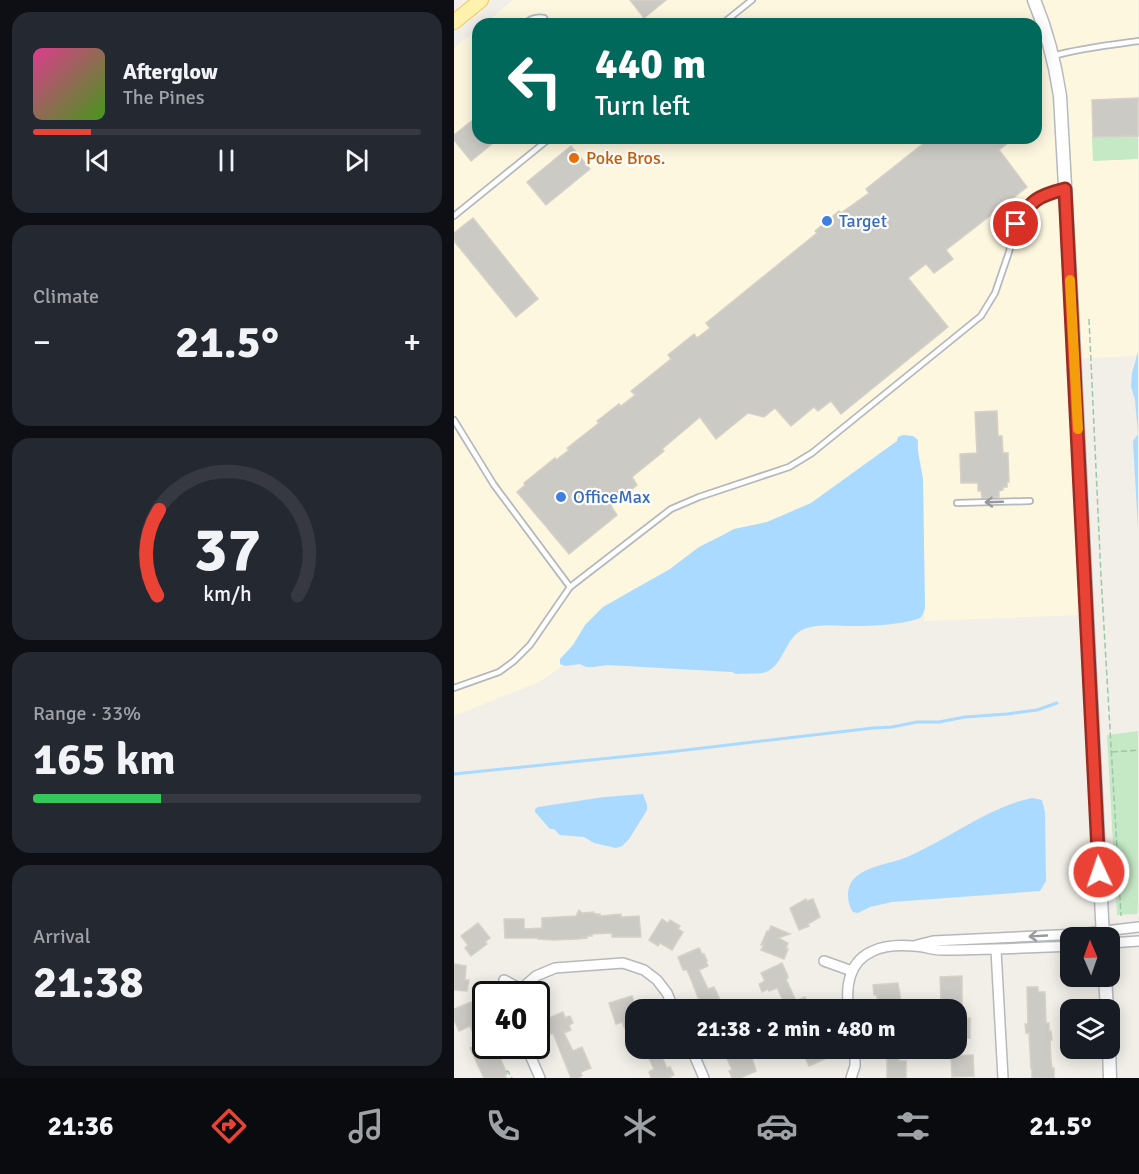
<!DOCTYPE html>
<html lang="en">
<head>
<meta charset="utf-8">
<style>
	body { margin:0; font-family:Signika,sans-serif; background:#242831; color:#f1f3f6; height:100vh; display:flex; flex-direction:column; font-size:22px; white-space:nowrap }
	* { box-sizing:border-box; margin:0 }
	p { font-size:20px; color:#9ea1a6 }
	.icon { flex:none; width:33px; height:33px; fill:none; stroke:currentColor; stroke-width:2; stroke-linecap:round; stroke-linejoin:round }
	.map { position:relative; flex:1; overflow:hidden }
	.panel { display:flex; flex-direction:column; gap:12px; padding:12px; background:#0d0f14; width:454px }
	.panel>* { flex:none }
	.hud { position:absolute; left:18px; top:18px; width:570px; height:126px; border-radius:18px; box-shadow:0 3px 15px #0003; background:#00695c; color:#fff; overflow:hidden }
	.needle { width:39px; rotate:358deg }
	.fabs { position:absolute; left:606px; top:927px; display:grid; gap:12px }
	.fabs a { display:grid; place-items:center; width:60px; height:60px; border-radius:12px; background:#171b24; box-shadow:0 3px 15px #0003; font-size:30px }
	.speed { position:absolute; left:18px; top:981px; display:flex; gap:12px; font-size:30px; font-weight:700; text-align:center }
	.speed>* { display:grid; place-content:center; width:78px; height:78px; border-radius:50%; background:#171b24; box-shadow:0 3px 15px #0003; line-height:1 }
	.speed .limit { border:3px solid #111; border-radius:9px; background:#fff; color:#111 }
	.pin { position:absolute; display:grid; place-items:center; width:51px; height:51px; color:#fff; margin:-26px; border:3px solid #fff; border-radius:50%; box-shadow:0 2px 6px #0007 }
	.me { position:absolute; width:66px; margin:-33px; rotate:357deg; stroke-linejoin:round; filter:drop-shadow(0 0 4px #0008) }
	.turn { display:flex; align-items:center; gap:21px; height:126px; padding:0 24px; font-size:27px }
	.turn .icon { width:78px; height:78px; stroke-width:2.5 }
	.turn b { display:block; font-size:42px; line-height:51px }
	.big { font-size:45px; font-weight:800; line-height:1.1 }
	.panel .card { flex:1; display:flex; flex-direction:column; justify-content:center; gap:9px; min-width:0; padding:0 21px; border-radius:18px; background:#242831 }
	.panel .dial { align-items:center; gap:0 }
	.dial svg { height:156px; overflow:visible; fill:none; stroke:#363941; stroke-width:7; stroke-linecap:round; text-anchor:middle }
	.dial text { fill:#f1f3f6; stroke:none }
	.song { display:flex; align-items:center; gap:18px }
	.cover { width:72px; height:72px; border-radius:9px; background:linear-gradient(135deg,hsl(330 70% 55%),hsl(100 70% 35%)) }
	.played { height:6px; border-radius:3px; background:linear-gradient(90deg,#ea4335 15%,#363941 15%) }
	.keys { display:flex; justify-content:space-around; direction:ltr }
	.heat { display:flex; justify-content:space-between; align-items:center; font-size:33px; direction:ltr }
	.charge { height:9px; border-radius:4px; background:linear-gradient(90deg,#34c759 33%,#363941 0) }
	.trip { position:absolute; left:171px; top:999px; width:342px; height:60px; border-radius:18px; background:#171b24; box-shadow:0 3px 15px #0003; font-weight:800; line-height:60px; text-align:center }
	.tab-bar { display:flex; height:96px; justify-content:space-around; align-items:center; background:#090b0e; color:#9ea1a6 }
	.tab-bar .icon { width:42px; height:42px }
	.tab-bar .active { color:#ea4335 }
	.tab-bar b { font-size:27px; color:#f1f3f6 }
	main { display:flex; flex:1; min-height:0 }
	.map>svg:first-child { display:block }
	.commercial { fill:#fef7e0 }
	.green { fill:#c5e8c5 }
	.water { fill:#aadaff }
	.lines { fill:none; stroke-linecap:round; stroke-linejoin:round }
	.stream { stroke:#aadaff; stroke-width:3 }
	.building { fill:#cccac5; stroke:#d6d1c6; stroke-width:1.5 }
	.lane-casing { stroke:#b5b8bc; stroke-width:8 }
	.street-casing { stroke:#b5b8bc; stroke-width:12 }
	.secondary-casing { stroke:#b6babf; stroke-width:15 }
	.primary-casing { stroke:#f2c960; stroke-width:16 }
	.path { stroke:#9cc7a9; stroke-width:1.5; stroke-dasharray:6 3; stroke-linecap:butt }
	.lane { stroke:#fff; stroke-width:4.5 }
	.street { stroke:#fff; stroke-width:9 }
	.secondary { stroke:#fff; stroke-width:12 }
	.primary { stroke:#fff2af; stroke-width:14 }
	.oneway { stroke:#979a9d }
	.route-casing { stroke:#982c22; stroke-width:15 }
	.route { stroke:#ea4335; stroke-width:10 }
	.slow { stroke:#f59e0b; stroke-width:10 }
	.food-dot { fill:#e8710a; stroke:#fff; stroke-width:2 }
	.shop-dot { fill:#3f7fe0; stroke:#fff; stroke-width:2 }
	.labels { text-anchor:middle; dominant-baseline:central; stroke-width:4.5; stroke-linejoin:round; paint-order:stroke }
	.food-label { font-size:18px; fill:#c56008; stroke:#fff; text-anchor:start }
	.shop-label { font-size:18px; fill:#366cbe; stroke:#fff; text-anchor:start }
</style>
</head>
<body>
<main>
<section class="panel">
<div class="card">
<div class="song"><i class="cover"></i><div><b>Afterglow</b><p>The Pines</p></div></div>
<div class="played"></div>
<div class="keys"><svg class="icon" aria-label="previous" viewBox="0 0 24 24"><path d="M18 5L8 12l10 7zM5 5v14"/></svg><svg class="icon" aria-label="pause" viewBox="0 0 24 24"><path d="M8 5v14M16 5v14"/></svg><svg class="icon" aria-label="next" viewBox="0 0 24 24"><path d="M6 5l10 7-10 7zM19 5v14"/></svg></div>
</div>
<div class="card"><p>Climate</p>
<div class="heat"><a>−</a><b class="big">21.5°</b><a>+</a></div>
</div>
<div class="card dial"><svg viewBox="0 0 100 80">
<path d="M14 69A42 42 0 1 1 86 69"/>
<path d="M14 69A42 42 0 0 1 15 25" stroke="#ea4335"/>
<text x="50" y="56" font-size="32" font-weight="700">37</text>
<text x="50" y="72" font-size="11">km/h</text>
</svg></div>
<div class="card"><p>Range · 33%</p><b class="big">165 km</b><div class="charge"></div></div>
<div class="card"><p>Arrival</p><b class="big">21:38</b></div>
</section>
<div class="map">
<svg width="685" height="1078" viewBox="0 0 685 1078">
	<rect width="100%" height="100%" fill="#f1efe8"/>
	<polygon class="commercial" points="59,0 684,0 684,352 682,356 612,359 627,615 470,621 471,596 469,479 467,463 463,450 444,437 443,441 357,503 313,522 280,529 267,536 245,547 216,569 149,607 131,625 119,645 106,659 106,664 108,666 85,682 0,716 0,48 24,29 24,138 582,138 582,24 30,24"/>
	<g class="green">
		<polygon points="684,135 684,159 639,161 638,137"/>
		<polygon points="684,731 684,907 683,914 663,915 653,735"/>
	</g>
	<g class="water">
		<polygon points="684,352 684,529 679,441 684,434 681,400 677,386 678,373"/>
		<path d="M449,435l10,1 5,4c-1,13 3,26 5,39l2,129 -2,6 -3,4c-24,8 -50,8 -74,8 -14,-1 -29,-2 -42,3 -19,8 -19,33 -36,42 -6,4 -24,2 -32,3l-4,-2 -124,-7 -15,2h-7l-6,-3 -15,2 -5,-2v-5l13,-14 12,-20 18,-18 67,-38 29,-22 22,-11 13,-7 33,-7 44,-19 86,-62 1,-4z"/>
		<polygon points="189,794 193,805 193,810 175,839 168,846 162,848 140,843 130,837 106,835 100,829 96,829 81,812 81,809 84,807 150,797"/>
		<path d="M578,798l10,2 3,12 1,69 -6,10 -148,11 -22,5 -12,6 -5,-1c-6,-9 -7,-22 -1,-31 11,-14 35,-17 50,-22 45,-18 83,-51 130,-61z"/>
	</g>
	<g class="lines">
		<polyline class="stream" points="0,774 215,752 419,728 438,727 463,722 485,722 511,717 553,714 583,710 603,703"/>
	</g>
	<g class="building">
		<polygon points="176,0 212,0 190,18"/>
		<polygon points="684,98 684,136 639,137 638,100"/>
		<polygon points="24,116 24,138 45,138 17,161 0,140 0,135"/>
		<polygon points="473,138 560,138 545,150 573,187 492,250 499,259 480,273 472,264 454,278 494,327 387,414 377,401 364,411 360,407 337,426 321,408 310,417 294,413 262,439 246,417 208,449 210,451 178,477 183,485 157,506 163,515 115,554 63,492 71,485 70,483 101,458 102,460 115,450 113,448 145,423 143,421 165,404 167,406 181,395 177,391 217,359 214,355 240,334 243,338 256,328 252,323 363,233 361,231 385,211 387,213 415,193 412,189 470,143 469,142"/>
		<polygon points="117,146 136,169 92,205 73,182"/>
		<polygon points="19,218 84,299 62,317 0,241 0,233"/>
		<polygon points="543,411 544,436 548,436 549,453 554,453 555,482 553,482 553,487 549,487 549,490 545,491 545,497 528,498 527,491 524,491 524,483 507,483 506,454 523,453 521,412"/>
		<polygon points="352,899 353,901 359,899 366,917 354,924 355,926 345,930 336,908"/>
		<polygon points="125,910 128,913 140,912 140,914 146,914 146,916 167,914 167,917 171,917 185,916 187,937 158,937 158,933 138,934 138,936 133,936 133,938 123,939 99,940 84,939 84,938 51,938 50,919 70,919 70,929 88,928 88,918 122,916"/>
		<polygon points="208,919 214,923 216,920 226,926 224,929 229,932 218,950 206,943 204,946 195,940"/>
		<polygon points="24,923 36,938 31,942 33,944 17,956 11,948 14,945 7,936"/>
		<polygon points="317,926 336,934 324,938 334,943 332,948 334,949 330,959 307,950 310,944 307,945 313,931 315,931"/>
		<polygon points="245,948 248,954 250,954 253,961 252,962 254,966 245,970 254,989 260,987 268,1004 256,1010 249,1010 236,977 233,970 229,970 224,957"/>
		<polygon points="328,963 333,974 334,978 332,979 342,1001 351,997 356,1010 334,1010 323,988 315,991 314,989 308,992 305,984 311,981 307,973"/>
		<polygon points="0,964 12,966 11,980 15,980 13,991 0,990"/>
		<polygon points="508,976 508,1005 496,1005 496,1001 487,1001 486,977"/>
		<polygon points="444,983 447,1001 445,1001 445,1008 424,1009 423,995 420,995 419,985"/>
		<polygon points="573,987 584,987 584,992 591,992 592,1023 595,1023 595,1031 597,1031 598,1040 596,1040 597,1060 598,1068 600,1068 600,1078 578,1078 578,1069 577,1069 575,1033 572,1033 571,1024 574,1024"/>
		<polygon points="178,996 182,1008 182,1048 205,1048 204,1049 213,1068 216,1067 220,1075 214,1078 197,1078 195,1072 200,1069 193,1054 184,1058 168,1022 162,1024 155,1003"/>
		<polygon points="17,1002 32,1031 32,1046 41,1046 53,1074 51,1075 52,1078 30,1078 16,1048 24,1045 16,1026 5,1031 0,1020 0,1009"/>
		<polygon points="109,1012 111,1018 116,1016 119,1023 115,1025 117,1030 110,1033 119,1051 128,1047 137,1068 127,1072 128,1076 123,1078 117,1078 99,1033 94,1035 88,1021"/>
		<polygon points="516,1018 516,1038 502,1039 502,1019"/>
		<polygon points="289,1048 292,1048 294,1053 296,1052 302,1071 286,1078 278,1078 275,1071 278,1070 272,1056"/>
		<polygon points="347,1048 371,1048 375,1057 355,1066"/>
		<polygon points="519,1055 520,1076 498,1077 497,1056"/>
		<polygon points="445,1056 445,1061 452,1061 452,1078 433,1078 433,1057"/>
	</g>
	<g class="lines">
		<g class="lane-casing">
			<g id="lane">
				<path d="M70,24c6,-5 12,-8 20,-6l4,6"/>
				<polyline points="268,24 298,0"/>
				<path d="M599,56c28,-8 56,-11 86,-15"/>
				<polyline points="0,216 96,138"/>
				<polyline points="0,420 40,485 116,587"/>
				<polyline points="503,503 576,501"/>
				<polyline points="0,688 45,672 60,661 76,645 116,587 217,509 245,497 335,467 358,453 527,316 541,293 555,252 562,224 573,207 590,195 609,190"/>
			</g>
		</g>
		<g class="street-casing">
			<g id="street">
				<polyline points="656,943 685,941"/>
				<polyline points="463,945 479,941 625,934 685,927"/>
				<polyline points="542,950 549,1078"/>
				<polyline points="370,961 398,971"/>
				<polyline points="50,980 67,989"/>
				<polyline points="66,994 67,989 82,976 101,968 169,963 190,970 203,980 213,993 220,1010"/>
				<path d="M395,1010c-4,-23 0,-49 24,-59 12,-6 28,-6 41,-5 9,0 18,4 27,4 43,0 86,-2 129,-4"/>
				<polyline points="72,1046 86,1078"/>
				<polyline points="237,1048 250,1078"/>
				<polyline points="397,1078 401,1066 401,1048"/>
			</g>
		</g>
		<g class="secondary-casing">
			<g id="secondary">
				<path d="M580,0c13,31 21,63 26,96l12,216 31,626"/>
				<polyline points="651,976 653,1010"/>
				<polyline points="655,1048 656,1078"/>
			</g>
		</g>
		<g class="primary-casing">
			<polyline id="primary" points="0,22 27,0"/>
		</g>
		<g class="path">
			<polyline points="635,319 647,576 667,916"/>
			<polyline points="658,752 685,750"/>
			<polyline points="52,1072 54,1071 58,1078"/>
		</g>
		<use href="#lane" class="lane"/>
		<use href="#street" class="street"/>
		<use href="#secondary" class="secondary"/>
		<use href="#primary" class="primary"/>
	</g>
	<defs><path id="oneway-shaft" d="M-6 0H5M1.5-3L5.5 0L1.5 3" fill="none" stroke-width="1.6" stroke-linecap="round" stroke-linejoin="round" transform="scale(1.5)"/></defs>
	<g class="oneway">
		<use href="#oneway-shaft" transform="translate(540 502) rotate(178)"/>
		<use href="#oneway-shaft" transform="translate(584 936) rotate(177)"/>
	</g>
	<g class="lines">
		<g class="route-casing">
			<path id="route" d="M562,224c16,-24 21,-28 49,-35l34,683"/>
		</g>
		<use href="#route" class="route"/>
		<polyline class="slow" points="616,280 624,429"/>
	</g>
	<circle class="food-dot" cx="120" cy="158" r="6"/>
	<g class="shop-dot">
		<circle cx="373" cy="221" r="6"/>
		<circle cx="107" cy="497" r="6"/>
	</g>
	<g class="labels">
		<g class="food-label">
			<text x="132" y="158">Poke Bros.</text>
		</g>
		<g class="shop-label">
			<text x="385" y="221">Target</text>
			<text x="119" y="497">OfficeMax</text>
		</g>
	</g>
</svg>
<div class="fabs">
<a><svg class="needle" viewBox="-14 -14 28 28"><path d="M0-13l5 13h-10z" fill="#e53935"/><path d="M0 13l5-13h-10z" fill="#9ea1a6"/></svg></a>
<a><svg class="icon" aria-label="layers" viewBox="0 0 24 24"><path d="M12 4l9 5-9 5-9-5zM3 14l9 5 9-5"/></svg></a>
</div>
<div class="speed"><div class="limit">40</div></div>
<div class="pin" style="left:562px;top:224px;background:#d93025"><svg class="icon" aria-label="arrive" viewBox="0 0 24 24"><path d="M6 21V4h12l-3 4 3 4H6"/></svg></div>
<svg class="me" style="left:645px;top:872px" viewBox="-20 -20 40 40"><circle r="17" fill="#ea4335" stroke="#fff" stroke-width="3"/><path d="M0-11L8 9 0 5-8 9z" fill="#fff"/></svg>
<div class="trip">21:38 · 2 min · 480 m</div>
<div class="hud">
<div class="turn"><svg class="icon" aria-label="left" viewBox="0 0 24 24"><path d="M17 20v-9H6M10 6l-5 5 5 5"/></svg><div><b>440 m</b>Turn left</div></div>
</div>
</div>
</main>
<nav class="tab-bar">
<b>21:36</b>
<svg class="icon active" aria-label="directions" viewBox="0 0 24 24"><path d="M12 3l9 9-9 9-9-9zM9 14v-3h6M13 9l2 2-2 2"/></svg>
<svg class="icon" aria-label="music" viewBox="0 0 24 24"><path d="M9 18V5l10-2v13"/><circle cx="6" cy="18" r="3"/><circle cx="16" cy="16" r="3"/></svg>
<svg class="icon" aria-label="phone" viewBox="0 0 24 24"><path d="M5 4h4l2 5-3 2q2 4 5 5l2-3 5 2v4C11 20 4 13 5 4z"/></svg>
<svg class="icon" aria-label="climate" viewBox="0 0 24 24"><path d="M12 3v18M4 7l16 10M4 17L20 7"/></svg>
<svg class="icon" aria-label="car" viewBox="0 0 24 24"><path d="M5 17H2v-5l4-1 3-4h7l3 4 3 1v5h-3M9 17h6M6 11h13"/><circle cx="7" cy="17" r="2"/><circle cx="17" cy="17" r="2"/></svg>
<svg class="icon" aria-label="filters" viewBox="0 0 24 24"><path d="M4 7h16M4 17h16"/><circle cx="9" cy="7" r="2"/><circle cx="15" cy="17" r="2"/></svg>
<b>21.5°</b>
</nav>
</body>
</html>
